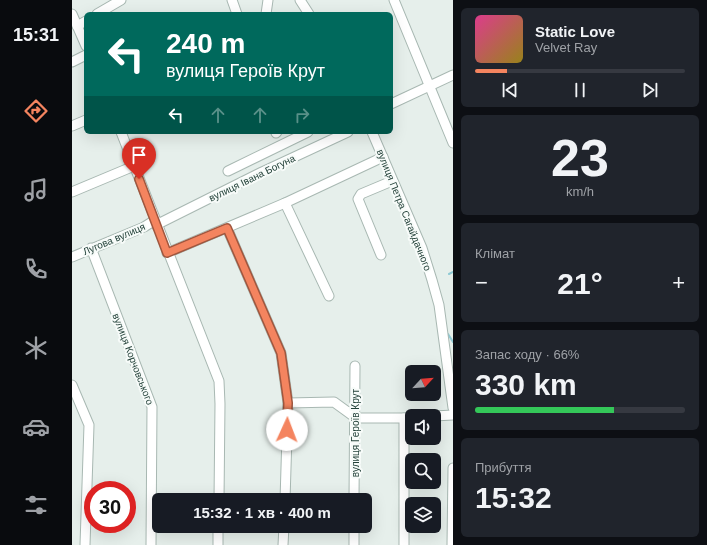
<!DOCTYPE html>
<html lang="uk">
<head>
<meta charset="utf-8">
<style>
	body { margin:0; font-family:Helvetica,sans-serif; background:#20242c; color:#f1f3f6; height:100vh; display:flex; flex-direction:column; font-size:15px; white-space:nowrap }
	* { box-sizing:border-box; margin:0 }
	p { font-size:13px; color:#9ea1a6 }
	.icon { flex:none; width:22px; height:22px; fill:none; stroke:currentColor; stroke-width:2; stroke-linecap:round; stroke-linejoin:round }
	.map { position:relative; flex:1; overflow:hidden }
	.panel { display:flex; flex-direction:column; gap:8px; padding:8px; background:#0d0f14; width:254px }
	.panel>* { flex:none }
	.top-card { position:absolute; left:12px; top:12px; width:309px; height:122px; border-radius:6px; box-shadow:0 4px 16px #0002; background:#00695c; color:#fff; overflow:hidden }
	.needle { width:26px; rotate:64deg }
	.buttons { position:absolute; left:333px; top:365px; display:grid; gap:8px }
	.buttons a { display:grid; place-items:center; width:36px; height:36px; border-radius:6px; background:#171b24; box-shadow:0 4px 16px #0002; font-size:20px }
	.speed { position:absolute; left:12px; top:481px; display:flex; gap:8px; font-size:20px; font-weight:700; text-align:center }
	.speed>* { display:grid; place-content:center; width:52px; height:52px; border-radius:50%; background:#171b24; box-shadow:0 4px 16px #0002; line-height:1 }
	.speed .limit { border:6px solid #d22; background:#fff; color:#111 }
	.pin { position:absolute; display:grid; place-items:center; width:34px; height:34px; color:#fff; margin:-41px -17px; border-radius:50% 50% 50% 0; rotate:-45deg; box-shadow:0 0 4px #0007 }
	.pin .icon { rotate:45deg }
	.me { position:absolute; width:44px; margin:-22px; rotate:2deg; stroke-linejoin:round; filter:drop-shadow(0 0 3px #0008) }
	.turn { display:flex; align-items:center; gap:14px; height:84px; padding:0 16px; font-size:18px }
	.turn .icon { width:52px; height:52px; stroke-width:2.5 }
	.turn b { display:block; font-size:28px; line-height:34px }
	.lanes { display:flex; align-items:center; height:38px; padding:0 16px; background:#0003; justify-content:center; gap:20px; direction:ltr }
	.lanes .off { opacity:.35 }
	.big { font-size:30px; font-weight:800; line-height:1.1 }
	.panel .tile { flex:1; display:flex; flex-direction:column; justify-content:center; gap:6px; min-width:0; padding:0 14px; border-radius:6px; background:#20242c }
	.panel .dial { align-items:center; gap:0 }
	.dial b { font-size:52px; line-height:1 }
	.song { display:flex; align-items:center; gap:12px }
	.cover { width:48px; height:48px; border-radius:6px; background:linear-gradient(135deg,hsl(330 70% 55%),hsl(50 70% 35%)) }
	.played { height:4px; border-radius:2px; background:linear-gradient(90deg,#f4845f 15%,#363941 15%) }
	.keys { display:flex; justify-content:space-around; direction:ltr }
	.heat { display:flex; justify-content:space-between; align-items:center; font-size:22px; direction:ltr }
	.charge { height:6px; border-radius:3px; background:linear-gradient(90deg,#34c759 66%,#363941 0) }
	.trip { position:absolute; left:80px; top:493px; width:220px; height:40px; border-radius:6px; background:#171b24; box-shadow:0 4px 16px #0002; font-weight:800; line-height:40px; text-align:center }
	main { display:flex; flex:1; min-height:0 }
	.menu { display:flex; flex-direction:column; width:72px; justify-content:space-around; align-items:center; background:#090b0e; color:#9ea1a6 }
	.menu .icon { width:28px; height:28px }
	.menu .selected { color:#f4845f }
	.menu b { font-size:18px; color:#f1f3f6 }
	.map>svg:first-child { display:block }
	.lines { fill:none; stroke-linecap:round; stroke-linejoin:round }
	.stream { stroke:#8ec9d4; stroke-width:2 }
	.minor-casing { stroke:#a8b8b2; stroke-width:11 }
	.minor { stroke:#fff; stroke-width:9 }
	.route-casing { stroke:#9f563e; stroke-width:10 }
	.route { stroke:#f4845f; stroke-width:7 }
	.labels { text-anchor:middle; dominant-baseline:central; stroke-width:4; stroke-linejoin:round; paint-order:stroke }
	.street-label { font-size:10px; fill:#24423a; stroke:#f7fbf9 }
</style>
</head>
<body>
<main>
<nav class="menu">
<b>15:31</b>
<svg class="icon selected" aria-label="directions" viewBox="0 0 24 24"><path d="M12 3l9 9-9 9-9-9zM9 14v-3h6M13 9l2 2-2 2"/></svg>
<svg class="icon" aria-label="music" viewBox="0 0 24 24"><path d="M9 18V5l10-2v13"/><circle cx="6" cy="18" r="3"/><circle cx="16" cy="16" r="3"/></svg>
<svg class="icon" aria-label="phone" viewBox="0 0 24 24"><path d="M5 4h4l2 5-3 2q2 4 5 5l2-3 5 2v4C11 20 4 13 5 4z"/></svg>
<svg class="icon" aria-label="climate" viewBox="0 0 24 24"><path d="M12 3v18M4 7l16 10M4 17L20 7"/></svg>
<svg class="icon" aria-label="car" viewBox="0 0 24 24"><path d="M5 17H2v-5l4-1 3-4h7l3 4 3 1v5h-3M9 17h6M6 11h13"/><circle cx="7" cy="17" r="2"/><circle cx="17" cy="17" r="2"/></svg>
<svg class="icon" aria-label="filters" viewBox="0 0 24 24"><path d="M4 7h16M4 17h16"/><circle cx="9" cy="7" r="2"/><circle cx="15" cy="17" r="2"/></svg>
</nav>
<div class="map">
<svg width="381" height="545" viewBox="0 0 381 545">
	<rect width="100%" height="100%" fill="#e6efeb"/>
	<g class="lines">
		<g class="stream">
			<polyline points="377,274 381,272"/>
			<polyline points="376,334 381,342"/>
		</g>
		<g class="minor-casing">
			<g id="minor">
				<polyline points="160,0 165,14"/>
				<polyline points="228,0 237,14"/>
				<polyline points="322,0 381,143"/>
				<polyline points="0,14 14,46"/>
				<polyline points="25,14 49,0"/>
				<polyline points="194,14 196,0"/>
				<polyline points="5,26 14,21"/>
				<polyline points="0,62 14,55"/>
				<polyline points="319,104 381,75"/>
				<polyline points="0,126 14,120"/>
				<polyline points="49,132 147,381 148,404 147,500"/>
				<polyline points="300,132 350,248 360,280 367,305 381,408"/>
				<polyline points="204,133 205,132"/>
				<polyline points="156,171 236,132"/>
				<polyline points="0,192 62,166"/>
				<polyline points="213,203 257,296"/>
				<polyline points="84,225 190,172 276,132"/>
				<polyline points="155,228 209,353 216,403 213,500"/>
				<polyline points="19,248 80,407 79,545"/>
				<polyline points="95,253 213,203 311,157"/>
				<polyline points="309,255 286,199 289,194 320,181"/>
				<polyline points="0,257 72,227 83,220"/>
				<polyline points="0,385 17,425 13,545"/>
				<polyline points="216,403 262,402 284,418 340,418"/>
				<polyline points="362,416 381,415"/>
				<polyline points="282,500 283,366"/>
				<polyline points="146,545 146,526"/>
				<polyline points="211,545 212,526"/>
				<polyline points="282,545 282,526"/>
				<polyline points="332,545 332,418"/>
				<polyline points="380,545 381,468"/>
			</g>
		</g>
		<use href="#minor" class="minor"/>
	</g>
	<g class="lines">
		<g class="route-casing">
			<polyline id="route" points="67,179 95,253 155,228 209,353 216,403 215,430"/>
		</g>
		<use href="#route" class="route"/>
	</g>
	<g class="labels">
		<g class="street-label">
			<text transform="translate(180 178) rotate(-26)">вулиця Івана Богуна</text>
			<text transform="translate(332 210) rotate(68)">вулиця Петра Сагайдачного</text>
			<text transform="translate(42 239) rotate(-23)">Лугова вулиця</text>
			<text transform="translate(61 359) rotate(69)">вулиця Корчовського</text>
			<text transform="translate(283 433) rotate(-90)">вулиця Героїв Крут</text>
		</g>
	</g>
</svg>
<div class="buttons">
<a><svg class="needle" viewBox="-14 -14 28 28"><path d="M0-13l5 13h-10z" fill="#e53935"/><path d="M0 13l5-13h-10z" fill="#9ea1a6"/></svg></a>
<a><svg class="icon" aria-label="sound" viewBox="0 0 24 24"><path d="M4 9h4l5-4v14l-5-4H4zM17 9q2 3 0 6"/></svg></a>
<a><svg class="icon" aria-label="search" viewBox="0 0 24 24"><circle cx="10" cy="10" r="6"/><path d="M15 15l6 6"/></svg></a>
<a><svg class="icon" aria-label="layers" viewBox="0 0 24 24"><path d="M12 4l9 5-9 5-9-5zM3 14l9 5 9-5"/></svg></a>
</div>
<div class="speed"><div class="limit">30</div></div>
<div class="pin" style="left:67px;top:179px;background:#d93025"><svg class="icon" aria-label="arrive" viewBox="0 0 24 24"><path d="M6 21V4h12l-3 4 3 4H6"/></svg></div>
<svg class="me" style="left:215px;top:430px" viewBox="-20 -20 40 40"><circle r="19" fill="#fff"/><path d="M0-13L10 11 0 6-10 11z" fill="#f4845f"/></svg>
<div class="trip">15:32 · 1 хв · 400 m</div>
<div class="top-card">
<div class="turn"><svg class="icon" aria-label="left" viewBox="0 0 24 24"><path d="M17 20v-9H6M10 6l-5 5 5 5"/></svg><div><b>240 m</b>вулиця Героїв Крут</div></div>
<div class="lanes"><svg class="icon" aria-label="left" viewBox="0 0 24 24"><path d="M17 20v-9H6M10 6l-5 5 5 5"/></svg><svg class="icon off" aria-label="ahead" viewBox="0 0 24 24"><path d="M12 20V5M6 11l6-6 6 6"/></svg><svg class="icon off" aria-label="ahead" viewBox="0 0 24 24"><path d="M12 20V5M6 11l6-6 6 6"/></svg><svg class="icon off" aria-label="right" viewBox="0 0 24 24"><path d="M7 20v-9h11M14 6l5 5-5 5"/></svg></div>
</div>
</div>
<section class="panel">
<div class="tile">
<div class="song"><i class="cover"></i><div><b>Static Love</b><p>Velvet Ray</p></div></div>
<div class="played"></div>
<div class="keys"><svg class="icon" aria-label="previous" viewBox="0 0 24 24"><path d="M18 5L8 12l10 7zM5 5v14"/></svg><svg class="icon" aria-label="pause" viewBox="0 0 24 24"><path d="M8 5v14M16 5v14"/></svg><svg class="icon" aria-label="next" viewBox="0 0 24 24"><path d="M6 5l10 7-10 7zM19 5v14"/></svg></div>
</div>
<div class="tile dial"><b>23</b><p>km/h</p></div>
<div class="tile"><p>Клімат</p>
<div class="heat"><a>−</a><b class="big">21°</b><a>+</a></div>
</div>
<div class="tile"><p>Запас ходу · 66%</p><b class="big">330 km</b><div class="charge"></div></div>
<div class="tile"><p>Прибуття</p><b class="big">15:32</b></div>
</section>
</main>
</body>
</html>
